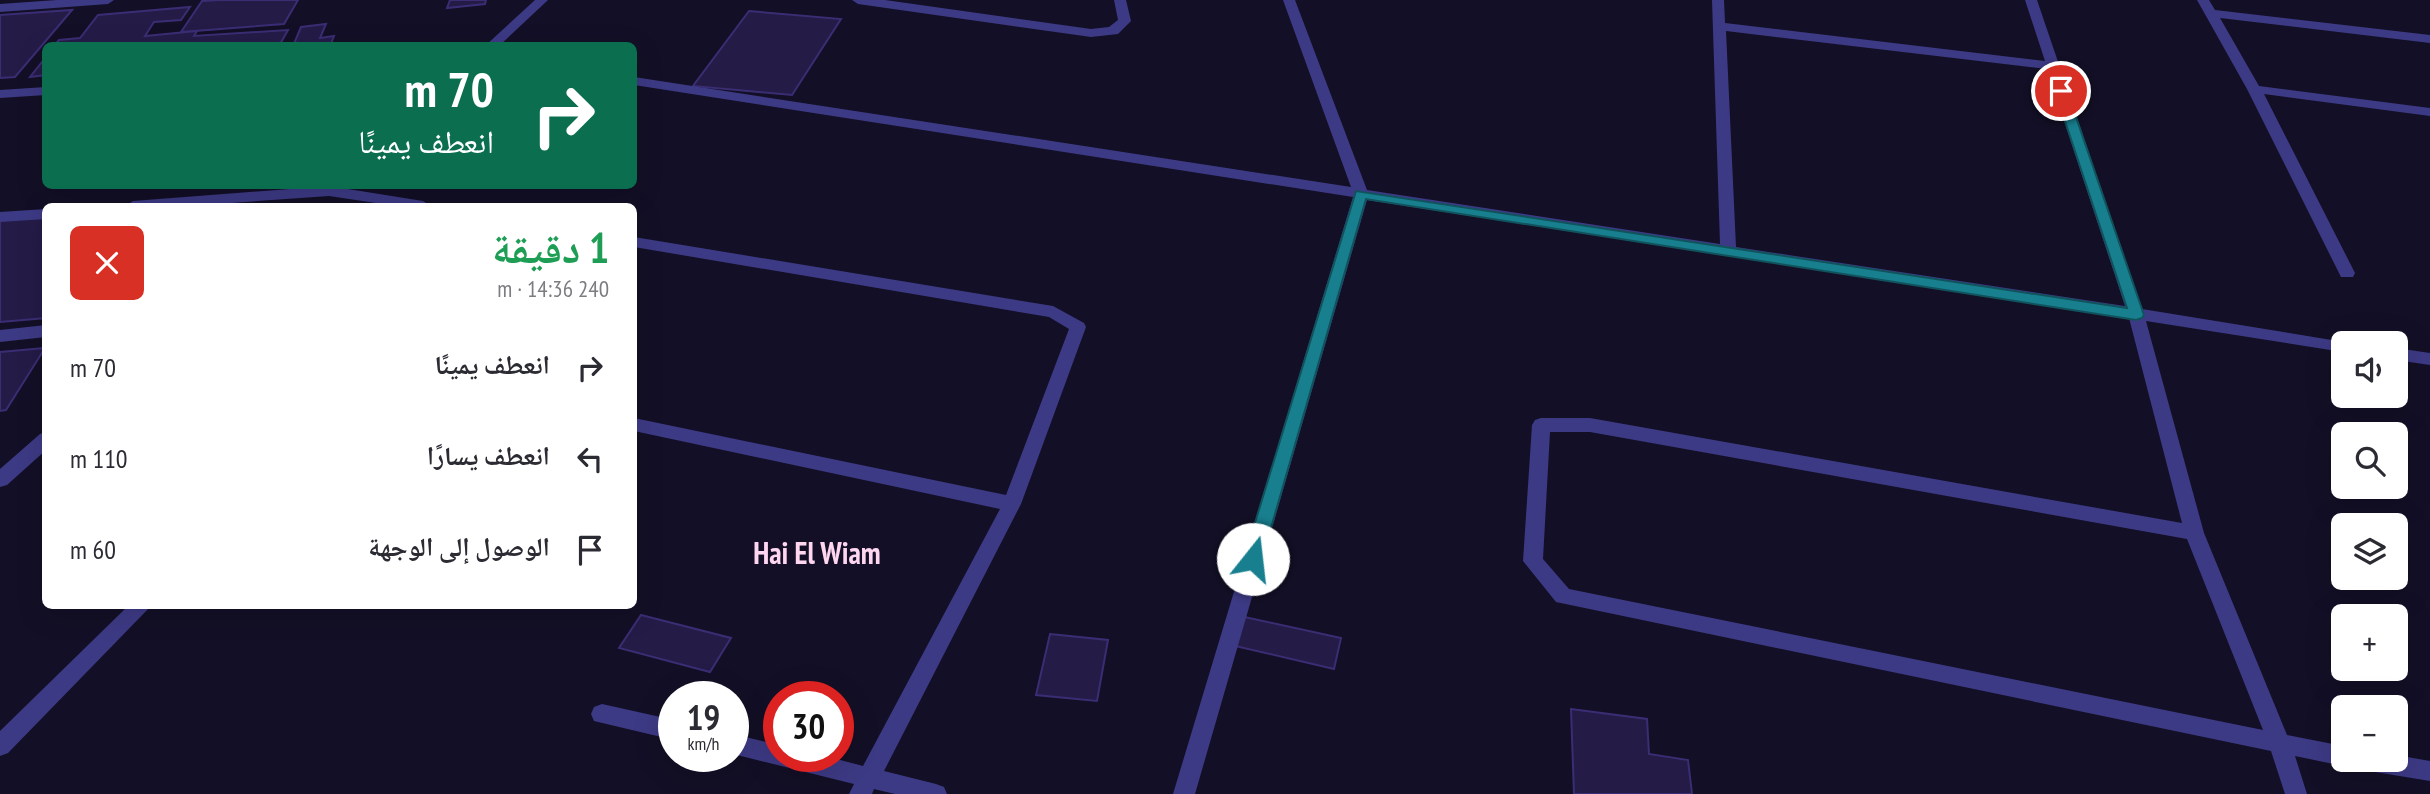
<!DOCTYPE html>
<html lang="ar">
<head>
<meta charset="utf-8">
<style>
  body { margin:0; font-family:"PT Sans Narrow","Noto Naskh Arabic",sans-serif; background:#f7f7f7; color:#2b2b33; direction:rtl; height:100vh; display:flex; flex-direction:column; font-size:26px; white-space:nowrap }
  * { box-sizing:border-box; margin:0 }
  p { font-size:23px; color:#7c7c81 }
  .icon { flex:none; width:38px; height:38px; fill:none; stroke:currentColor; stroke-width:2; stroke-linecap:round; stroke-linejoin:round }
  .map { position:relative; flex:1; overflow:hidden; direction:ltr }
  .drawer { position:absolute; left:42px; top:203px; width:595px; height:406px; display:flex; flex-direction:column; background:#fff; border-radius:10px; box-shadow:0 7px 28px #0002; direction:rtl }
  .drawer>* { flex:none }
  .top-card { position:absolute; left:42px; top:42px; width:595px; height:147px; border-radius:10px; box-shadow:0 7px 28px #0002; direction:rtl; background:#0b6e4f; color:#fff; overflow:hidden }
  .fabs { position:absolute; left:2331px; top:331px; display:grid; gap:14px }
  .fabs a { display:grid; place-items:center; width:77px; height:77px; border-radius:10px; background:#fff; box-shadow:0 7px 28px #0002; font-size:35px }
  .speed { position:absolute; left:658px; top:681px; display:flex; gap:14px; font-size:35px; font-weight:700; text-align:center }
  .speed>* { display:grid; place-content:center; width:91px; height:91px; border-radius:50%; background:#fff; box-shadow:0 7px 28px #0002; line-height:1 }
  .speed small { font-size:18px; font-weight:400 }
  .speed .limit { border:10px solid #d22; background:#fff; color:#111 }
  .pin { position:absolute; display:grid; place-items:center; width:60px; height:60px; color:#fff; margin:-30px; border:4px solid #fff; border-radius:50%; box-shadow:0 2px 7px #0007 }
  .me { position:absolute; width:77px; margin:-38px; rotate:16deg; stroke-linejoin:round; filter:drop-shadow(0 0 5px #0008) }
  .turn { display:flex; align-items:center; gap:24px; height:147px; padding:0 28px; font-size:32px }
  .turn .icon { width:91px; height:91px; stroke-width:2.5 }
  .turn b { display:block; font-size:49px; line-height:60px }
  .round { display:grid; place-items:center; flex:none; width:74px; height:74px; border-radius:10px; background:#f7f7f7 }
  .overview { display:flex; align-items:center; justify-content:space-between; height:119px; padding:0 28px }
  h1 { font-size:42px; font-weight:700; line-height:52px; color:#1e9e55 }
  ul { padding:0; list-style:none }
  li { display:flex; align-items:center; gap:21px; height:91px; padding:0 28px }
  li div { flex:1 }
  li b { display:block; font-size:26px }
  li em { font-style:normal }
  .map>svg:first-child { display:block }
</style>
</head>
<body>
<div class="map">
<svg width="2430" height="794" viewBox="0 0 2430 794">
  <rect width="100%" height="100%" fill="#130f26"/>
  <g fill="#241b47" stroke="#3b2d73" stroke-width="2">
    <polygon points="219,0 298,0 284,24 181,32 202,1"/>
    <polygon points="450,0 486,0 485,4 447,8"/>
    <polygon points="190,7 181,20 154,22 145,36 197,31 194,36 288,30 279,46 54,46 59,40 80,38 98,15"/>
    <polygon points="72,10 15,77 0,78 0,15"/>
    <polygon points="749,11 841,19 792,95 693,86"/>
    <polygon points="326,24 320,38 334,36 330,46 293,46 301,27"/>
    <polygon points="46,57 46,75 30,77"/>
    <polygon points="46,216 46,318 0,322 0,220"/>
    <polygon points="45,348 6,410 0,411 0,352"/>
    <polygon points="641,615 731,638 710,672 619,648"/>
    <polygon points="1240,616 1341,638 1334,669 1231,645"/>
    <polygon points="1050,634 1108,640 1097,701 1036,695"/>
    <polygon points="1571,709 1647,719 1649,754 1688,760 1692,794 1574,794"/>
  </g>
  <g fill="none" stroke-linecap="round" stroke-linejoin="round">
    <g fill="#3d3a85" fill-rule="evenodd">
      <polygon points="57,0 114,0 108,4 0,12 0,4"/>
      <polygon points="535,0 548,0 499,46 485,46"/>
      <polygon points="852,0 885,0 1091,29 1109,27 1118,20 1114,0 1126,0 1131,21 1118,34 1091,37 858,4"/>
      <path d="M1283,0H1295L1367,190L1720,244L1712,0H1724L1725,23L2045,61L2025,0H2037L2142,309L2350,343H2343V352L2146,321L2204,533L2287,735L2343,746V760H2396V755L2430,761V781L2363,770L2355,767L2352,760L2343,766L2295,756L2307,794H2285L2271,751L1556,602L1523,561L1532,425L1535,420L1541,418H1590L2182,523L2129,318L1367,200L1195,794H1173L1353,197L634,85V77L1351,187ZM1726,31L2047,69L2125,306L1736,247ZM1550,432H1590L2187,539L2263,730L1569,589L1543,559Z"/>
      <polygon points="2197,0 2209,0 2215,10 2430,35 2430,43 2220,18 2259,86 2430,108 2430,116 2264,94 2355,273 2353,277 2341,277 2247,89"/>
      <polygon points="46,87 46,95 0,98 0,90"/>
      <polygon points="329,186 423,201 431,206 396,206 329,196 189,206 125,206 133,201"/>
      <polygon points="46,209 46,219 0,222 0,212"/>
      <polygon points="634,237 1053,306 1084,323 1086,327 1021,504 884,771 936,784 944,787 947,794 895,794 874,789 872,794 849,794 854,784 733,754 733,734 779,745 779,756 825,756 863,766 1000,509 634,431 634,418 1006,495 1069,329 1049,317 634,247"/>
      <polygon points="46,325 46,337 0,342 0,330"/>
      <polygon points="2396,348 2430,353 2430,365 2396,360"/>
      <polygon points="46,432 46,450 7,485 0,487 0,469 40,434"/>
      <polygon points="128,606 151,606 8,753 0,756 0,731"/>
      <polygon points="602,704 674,720 674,740 594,721 591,714 594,707"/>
    </g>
  </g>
  <polygon fill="#187f8f" stroke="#10535d" stroke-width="2" points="2061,87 2067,91 2144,315 2142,318 2136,320 1366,199 1262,559 1259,564 1253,567 1247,564 1244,559 1356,191 2127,308 2055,91"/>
  <g text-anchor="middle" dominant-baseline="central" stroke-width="7" stroke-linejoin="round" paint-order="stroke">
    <g font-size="30" font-weight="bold" fill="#ffd6f0" stroke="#130f26">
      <text x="817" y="552">Hai El Wiam</text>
    </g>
  </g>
</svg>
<div class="fabs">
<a><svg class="icon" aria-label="sound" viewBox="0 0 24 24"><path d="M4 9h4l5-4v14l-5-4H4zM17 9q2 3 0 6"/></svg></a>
<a><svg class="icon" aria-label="search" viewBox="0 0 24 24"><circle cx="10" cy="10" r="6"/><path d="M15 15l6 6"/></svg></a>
<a><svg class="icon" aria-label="layers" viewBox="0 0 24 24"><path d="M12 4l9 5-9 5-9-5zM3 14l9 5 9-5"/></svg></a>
<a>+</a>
<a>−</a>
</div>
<div class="speed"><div>19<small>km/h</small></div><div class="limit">30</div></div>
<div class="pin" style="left:2061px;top:91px;background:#d93025"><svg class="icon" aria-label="arrive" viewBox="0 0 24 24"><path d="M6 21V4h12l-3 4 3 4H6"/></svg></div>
<svg class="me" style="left:1253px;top:559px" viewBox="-20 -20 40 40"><circle r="19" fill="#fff"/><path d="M0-13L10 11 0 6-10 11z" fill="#187f8f"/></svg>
<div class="top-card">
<div class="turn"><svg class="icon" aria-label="right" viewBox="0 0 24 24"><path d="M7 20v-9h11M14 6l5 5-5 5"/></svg><div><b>70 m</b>انعطف يمينًا</div></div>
</div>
<section class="drawer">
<div class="overview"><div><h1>1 دقيقة</h1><p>240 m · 14:36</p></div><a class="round" style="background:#d93025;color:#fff"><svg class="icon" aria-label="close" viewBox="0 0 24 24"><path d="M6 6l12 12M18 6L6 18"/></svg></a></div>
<ul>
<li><svg class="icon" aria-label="right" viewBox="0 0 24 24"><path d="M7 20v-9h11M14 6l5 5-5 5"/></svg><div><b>انعطف يمينًا</b></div><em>70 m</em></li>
<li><svg class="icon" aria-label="left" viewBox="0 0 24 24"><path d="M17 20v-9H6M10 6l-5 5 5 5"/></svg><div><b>انعطف يسارًا</b></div><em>110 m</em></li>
<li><svg class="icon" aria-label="arrive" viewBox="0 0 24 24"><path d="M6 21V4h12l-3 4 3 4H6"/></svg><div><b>الوصول إلى الوجهة</b></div><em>60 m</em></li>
</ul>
</section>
</div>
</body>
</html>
